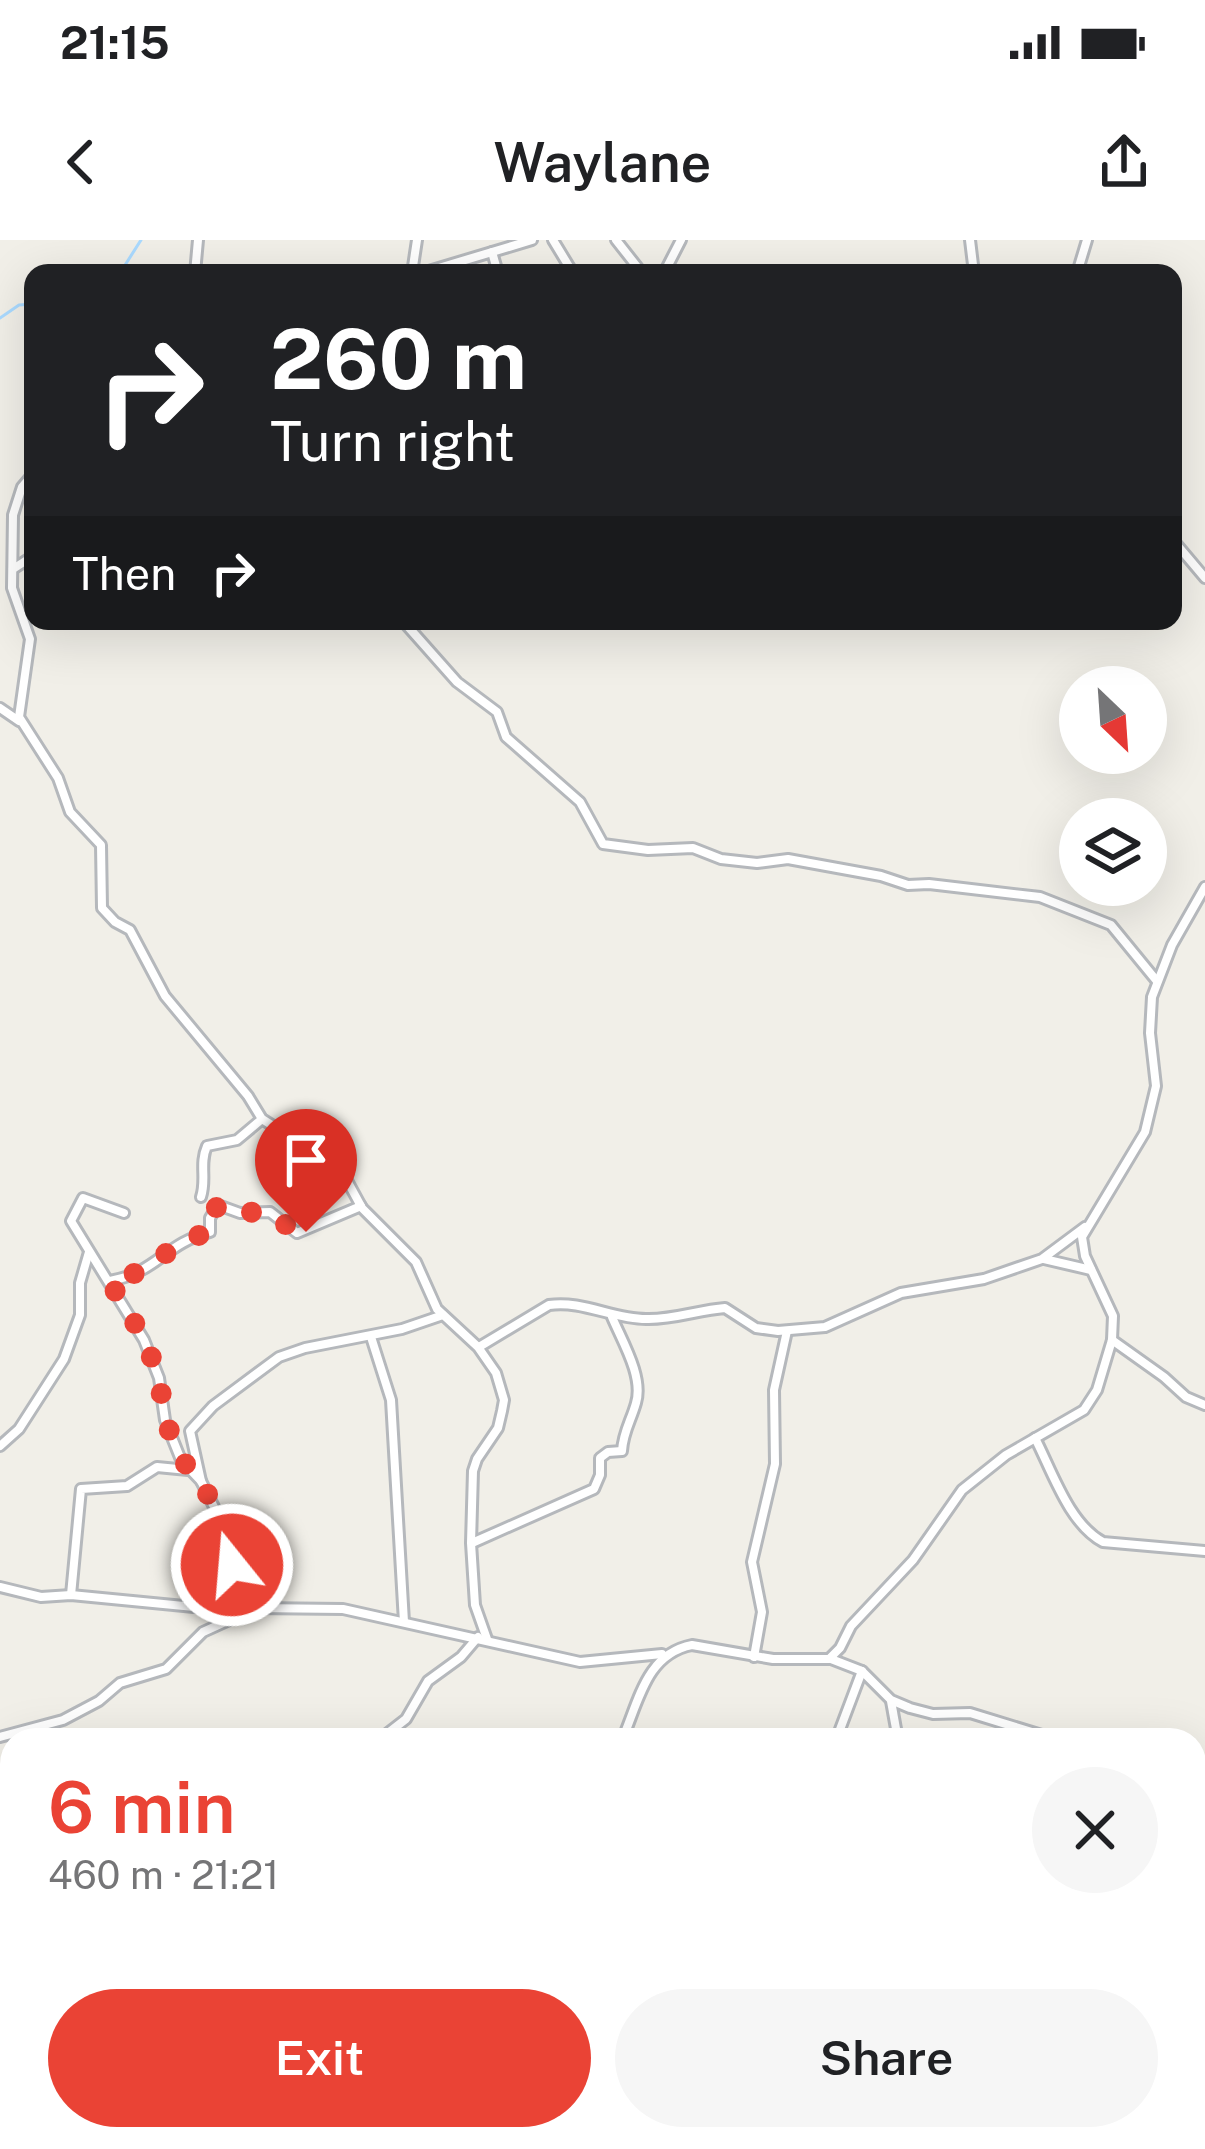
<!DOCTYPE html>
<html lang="en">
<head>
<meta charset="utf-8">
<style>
  body { margin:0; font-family:"Public Sans",sans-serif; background:#f6f6f6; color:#202124; height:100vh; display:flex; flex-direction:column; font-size:45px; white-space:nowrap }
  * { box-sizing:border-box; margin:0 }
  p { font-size:39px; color:#757577 }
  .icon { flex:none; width:66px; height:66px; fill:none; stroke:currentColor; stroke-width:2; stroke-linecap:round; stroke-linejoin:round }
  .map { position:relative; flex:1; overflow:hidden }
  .details { position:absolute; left:0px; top:1488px; width:1206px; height:423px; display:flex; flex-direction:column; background:#fff; border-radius:36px 36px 0 0; box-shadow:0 12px 48px #0002 }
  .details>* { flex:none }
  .top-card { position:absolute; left:24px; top:24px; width:1158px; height:366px; border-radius:24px; box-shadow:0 12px 48px #0002; background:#202124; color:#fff; overflow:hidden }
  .needle { width:78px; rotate:155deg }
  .controls { position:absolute; left:1059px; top:426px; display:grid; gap:24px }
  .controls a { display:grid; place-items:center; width:108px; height:108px; border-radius:50%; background:#fff; box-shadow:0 12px 48px #0002; font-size:60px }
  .pin { position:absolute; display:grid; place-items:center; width:102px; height:102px; color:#fff; margin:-123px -51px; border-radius:50% 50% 50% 0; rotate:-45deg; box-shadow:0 0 12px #0007 }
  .pin .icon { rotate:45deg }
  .me { position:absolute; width:132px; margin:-66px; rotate:343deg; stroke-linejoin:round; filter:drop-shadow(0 0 9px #0008) }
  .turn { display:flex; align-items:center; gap:42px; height:252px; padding:0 48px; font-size:54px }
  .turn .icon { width:156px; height:156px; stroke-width:2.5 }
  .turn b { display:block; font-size:84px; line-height:102px }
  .then { display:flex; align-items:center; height:114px; padding:0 48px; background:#0003; gap:24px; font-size:45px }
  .round { display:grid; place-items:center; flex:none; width:126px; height:126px; border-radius:63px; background:#f6f6f6 }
  .overview { display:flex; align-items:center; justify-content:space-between; height:204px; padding:0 48px }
  h1 { font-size:72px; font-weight:600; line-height:90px; color:#ea4335 }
  .cta { display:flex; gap:24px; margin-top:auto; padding:24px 48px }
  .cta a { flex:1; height:138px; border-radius:72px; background:#ea4335; color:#fff; font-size:48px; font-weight:600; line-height:138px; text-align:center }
  .cta a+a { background:#f6f6f6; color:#202124 }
  .status { display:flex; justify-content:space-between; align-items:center; height:84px; padding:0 60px; background:#fff; direction:ltr }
  .status svg { height:33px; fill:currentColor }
  header { display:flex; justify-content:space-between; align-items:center; height:156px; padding:0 48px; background:#fff; font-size:54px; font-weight:600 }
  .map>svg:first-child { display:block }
</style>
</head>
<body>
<div class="status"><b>21:15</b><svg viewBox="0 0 49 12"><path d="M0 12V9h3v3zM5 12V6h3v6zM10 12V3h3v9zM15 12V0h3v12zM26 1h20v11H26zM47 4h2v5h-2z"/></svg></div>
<header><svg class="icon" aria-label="back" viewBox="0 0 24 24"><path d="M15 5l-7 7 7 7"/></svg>Waylane<svg class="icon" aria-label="share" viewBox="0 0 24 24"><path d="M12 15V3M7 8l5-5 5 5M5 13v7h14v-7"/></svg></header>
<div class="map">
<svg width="1205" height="1909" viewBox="0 0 1205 1909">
  <rect width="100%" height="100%" fill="#f1efe8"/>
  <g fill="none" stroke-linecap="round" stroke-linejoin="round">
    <g stroke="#aadaff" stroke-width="3">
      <polyline points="120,33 141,0"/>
      <polyline points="0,78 19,65 33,64"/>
    </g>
    <defs>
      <g id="street">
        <polyline points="553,0 573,33"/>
        <polyline points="616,0 642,33"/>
        <polyline points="970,0 974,33"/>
        <polyline points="492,12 498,33"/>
        <polyline points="195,33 198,0"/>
        <polyline points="412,33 417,0"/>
        <polyline points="422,33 532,0"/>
        <polyline points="664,33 681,0"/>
        <polyline points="1077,33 1087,0"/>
        <polyline points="33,234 22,247 13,275 12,348 30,399 19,477 58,538 70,572 101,605 102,668 115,682 130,690 165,756 248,856 262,879 326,919 344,935 362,968 416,1022 437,1069 478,1107 496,1133 504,1160 502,1171 498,1188 477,1219 473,1231 471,1303 475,1365 487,1399"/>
        <polyline points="1173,300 1205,338"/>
        <polyline points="13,329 33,316"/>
        <polyline points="403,381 457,442 497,472 506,497 580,562 603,604 648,610 693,608 721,619 757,623 788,619 881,636 908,645 929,644 1040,657 1111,685 1156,740"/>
        <polyline points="0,468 19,481"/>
        <path d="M201,957C207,939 199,924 207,906L237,900L262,879"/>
        <polyline points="124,973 83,958 71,981 144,1100 159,1138 165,1180 181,1220 201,1241 225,1289 235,1347 245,1368 343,1369 580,1422 662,1414"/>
        <polyline points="1044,1019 1091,1030"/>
        <path d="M110,1041C158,1032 164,1004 210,992V978L218,965L240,973L270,972L297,993L361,966"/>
        <polyline points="371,1097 391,1160 404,1382"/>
        <polyline points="1112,1100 1164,1137 1186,1157 1205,1165"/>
        <path d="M479,1107L549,1065C582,1060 613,1079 646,1079C673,1080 698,1070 725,1068L756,1088L778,1091L825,1087L901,1053L984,1039L1042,1019L1085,987"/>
        <path d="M1035,1198C1052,1231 1069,1284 1103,1302L1205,1311"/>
        <polyline points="0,1206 19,1189 64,1119 80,1075 80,1043 89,1012"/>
        <polyline points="201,1241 190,1191 213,1166 279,1117 305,1108 402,1089 443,1075"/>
        <path d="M472,1303L594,1249L600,1235V1218L608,1212L622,1211C623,1192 631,1181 636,1163C644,1137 622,1101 612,1077"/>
        <polyline points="0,1347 41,1357 71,1355 194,1367 244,1367"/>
        <polyline points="71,1355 81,1249 127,1246 157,1227 188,1230"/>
        <polyline points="754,1417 762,1372 752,1322 775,1224 774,1150 787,1091"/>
        <polyline points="831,1419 862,1431 891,1460 910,1468 933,1474 970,1473 1058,1500"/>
        <polyline points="891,1461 898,1500"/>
        <polyline points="0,1497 63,1480 99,1461 120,1443 166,1429 203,1392 249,1371"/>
        <polyline points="379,1500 406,1479 428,1441 461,1417 478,1397"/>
        <path d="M622,1500C639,1461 646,1414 692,1405L773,1419H829L840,1408L851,1386L913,1320L962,1250L1006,1215L1084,1170L1097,1150L1112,1100L1113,1076L1085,1016L1082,997L1145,892L1156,846L1150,793L1152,757L1172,705L1205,647"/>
        <polyline points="836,1500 862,1431"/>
        <polyline points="1194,1594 1205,1600"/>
        <polyline points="0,1625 12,1633"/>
        <polyline points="0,1697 12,1697"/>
        <polyline points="1194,1737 1205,1726"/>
        <polyline points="159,1899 165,1909"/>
        <polyline points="275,1899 280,1909"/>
        <polyline points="468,1899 481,1909"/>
        <polyline points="678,1899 687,1909"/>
        <polyline points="756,1899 819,1909"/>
        <polyline points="1114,1899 1116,1909"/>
        <polyline points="91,1909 101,1899"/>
        <polyline points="190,1909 208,1899"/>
        <polyline points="411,1909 435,1899"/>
        <polyline points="517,1909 530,1899"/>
        <polyline points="710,1909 725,1899"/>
      </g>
    </defs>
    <use href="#street" stroke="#b5b8bc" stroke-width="14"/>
    <use href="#street" stroke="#fff" stroke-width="8"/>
  </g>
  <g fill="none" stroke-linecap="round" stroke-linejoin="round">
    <path stroke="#ea4335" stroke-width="21" stroke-dasharray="0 37.8" d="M232,1325L225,1289L201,1241L182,1220L165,1180L159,1138L145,1100L109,1041C158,1032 163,1004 210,992V978L218,965C249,983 265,957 292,992H306"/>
  </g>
</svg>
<div class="controls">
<a><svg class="needle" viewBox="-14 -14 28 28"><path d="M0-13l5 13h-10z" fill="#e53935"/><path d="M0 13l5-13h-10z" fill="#757577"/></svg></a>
<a><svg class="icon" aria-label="layers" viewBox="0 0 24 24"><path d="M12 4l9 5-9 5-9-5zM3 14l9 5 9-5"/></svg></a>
</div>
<div class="pin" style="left:306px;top:992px;background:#d93025"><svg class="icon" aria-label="arrive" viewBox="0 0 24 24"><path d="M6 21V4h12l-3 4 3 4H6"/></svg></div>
<svg class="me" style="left:232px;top:1325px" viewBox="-20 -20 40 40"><circle r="17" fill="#ea4335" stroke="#fff" stroke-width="3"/><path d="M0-11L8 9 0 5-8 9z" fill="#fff"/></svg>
<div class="top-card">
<div class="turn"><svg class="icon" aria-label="right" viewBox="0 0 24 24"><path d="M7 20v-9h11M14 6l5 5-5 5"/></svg><div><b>260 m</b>Turn right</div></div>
<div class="then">Then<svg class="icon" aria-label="right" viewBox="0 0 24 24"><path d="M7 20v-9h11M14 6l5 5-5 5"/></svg></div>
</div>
<section class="details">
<div class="overview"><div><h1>6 min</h1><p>460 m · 21:21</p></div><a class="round"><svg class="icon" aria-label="close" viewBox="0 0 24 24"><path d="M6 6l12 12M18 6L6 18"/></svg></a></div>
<div class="cta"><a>Exit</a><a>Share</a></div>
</section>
</div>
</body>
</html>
